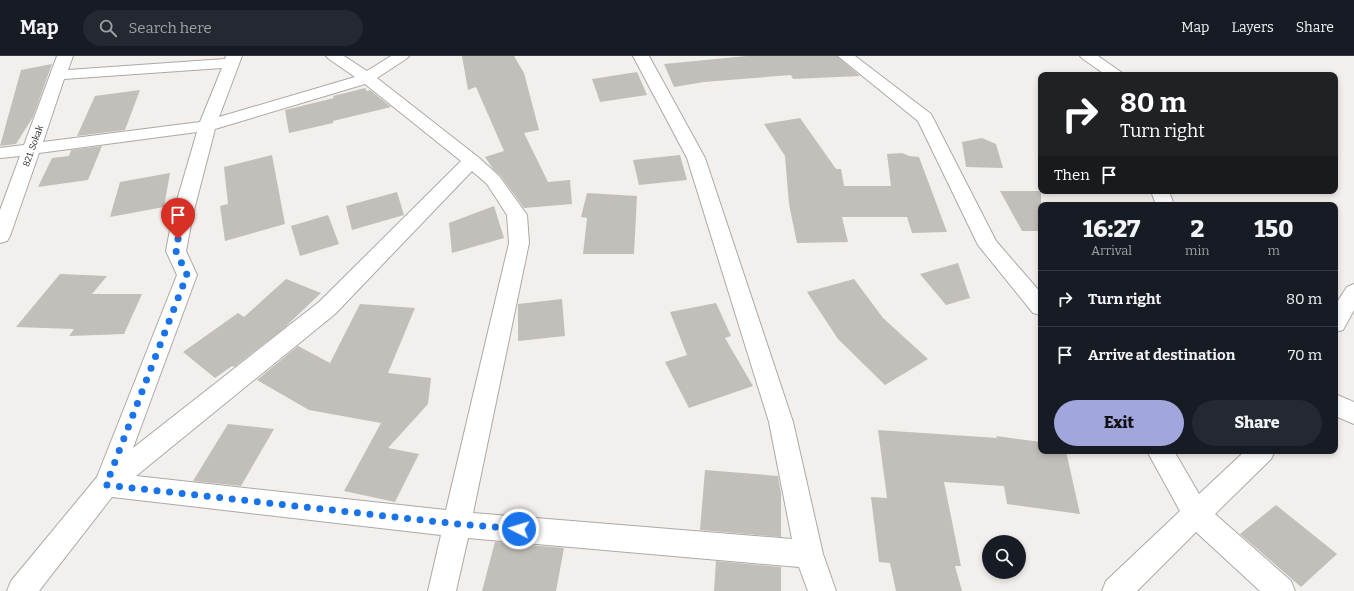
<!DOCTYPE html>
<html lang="en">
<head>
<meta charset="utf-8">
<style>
  body { margin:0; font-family:Bitter,serif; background:#242831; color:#f1f3f6; height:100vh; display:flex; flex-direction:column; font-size:15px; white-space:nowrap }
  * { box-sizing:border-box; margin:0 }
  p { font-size:13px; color:#9ea1a6 }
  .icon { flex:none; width:22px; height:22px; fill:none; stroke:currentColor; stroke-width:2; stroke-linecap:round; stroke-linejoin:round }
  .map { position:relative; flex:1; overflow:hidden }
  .side { position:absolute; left:1038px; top:146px; width:300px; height:252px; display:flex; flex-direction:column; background:#171b24; border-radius:8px; box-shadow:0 2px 6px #0003 }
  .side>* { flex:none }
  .banner { position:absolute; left:1038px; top:16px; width:300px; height:122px; border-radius:8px; box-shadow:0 2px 6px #0003; background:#202124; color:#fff; overflow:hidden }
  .buttons { position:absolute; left:982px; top:479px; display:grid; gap:8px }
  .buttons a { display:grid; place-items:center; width:44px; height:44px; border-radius:50%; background:#171b24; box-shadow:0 2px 6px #0003; font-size:20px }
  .pin { position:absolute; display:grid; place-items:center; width:34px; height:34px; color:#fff; margin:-41px -17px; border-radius:50% 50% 50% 0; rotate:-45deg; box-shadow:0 0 4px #0007 }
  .pin .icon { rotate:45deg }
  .me { position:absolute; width:44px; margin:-22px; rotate:275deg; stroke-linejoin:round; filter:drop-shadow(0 0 3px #0008) }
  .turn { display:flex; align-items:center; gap:14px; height:84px; padding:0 16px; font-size:18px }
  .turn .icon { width:52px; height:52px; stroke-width:2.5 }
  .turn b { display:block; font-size:28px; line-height:34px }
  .then { display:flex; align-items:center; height:38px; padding:0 16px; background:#0003; gap:8px; font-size:15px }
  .eta { display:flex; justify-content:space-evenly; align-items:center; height:68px; text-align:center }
  .eta b { font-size:24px; font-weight:800; line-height:28px }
  .primary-button { display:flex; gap:8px; margin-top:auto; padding:8px 16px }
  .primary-button a { flex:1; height:46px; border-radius:24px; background:#a1a6dc; color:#111; font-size:16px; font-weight:800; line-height:46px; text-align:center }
  .primary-button a+a { background:#242831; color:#f1f3f6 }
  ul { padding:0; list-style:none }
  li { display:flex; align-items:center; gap:12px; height:56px; padding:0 16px; border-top:1px solid #363941 }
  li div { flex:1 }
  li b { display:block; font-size:15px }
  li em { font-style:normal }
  header { display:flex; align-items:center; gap:24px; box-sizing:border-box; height:56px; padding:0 20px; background:#171b24; border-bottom:1px solid #363941 }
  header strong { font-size:19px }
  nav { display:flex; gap:22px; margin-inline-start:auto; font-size:14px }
  .search { width:280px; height:36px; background:#242831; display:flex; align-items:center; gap:10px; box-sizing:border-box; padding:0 14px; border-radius:22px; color:#9ea1a6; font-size:15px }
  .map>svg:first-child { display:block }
</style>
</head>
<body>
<header>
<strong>Map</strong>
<div class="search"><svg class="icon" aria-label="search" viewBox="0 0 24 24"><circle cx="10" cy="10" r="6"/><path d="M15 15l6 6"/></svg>Search here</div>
<nav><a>Map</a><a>Layers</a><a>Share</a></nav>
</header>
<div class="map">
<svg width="1354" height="535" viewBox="0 0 1354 535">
  <rect width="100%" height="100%" fill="#f3efec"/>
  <g fill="#c2beba">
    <polygon points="462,0 514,0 524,17 539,74 524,77 548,126 570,124 572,148 524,152 500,119 493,113 485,101 504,95 476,31 468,34"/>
    <polygon points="747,0 837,0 860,20 793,23 791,19 704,26 674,31 664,8"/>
    <polygon points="52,8 33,61 16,88 0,90 21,14"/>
    <polygon points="637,16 647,39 600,46 592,23"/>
    <polygon points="365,32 367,35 370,34 391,51 333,65 333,67 289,77 285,54 334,42 333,40"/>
    <polygon points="140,34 125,74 77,80 95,40"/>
    <polygon points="800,62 836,113 841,113 844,130 891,130 887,98 902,97 909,100 919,101 947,176 912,177 907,161 842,161 848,186 797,187 789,148 785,100 764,68"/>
    <polygon points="982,82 996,88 1003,112 966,111 962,86"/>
    <polygon points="102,90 88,124 38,131 52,102 69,100 71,94"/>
    <polygon points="272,99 285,168 225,185 220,150 228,148 224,111"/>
    <polygon points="680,99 687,124 639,129 633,104"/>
    <polygon points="170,117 164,151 110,161 120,126"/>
    <polygon points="1000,135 1041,135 1041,175 1022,175"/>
    <polygon points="397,136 404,159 352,174 346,150"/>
    <polygon points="587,137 637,140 634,198 583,198 587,162 581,161"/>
    <polygon points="494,150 504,182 452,197 449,167"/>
    <polygon points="328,159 339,188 300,200 291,170"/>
    <polygon points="958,207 970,242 946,249 920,218"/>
    <polygon points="60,218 107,220 92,238 142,238 124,278 69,280 74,273 16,271"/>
    <polygon points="286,223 321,237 283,273 234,311 232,310 215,322 183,296 238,257 244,261"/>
    <polygon points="854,223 883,262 928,303 885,329 838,283 807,236"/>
    <polygon points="562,243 565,280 518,285 518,248"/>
    <polygon points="716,247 731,280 725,282 753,330 689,352 665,306 687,299 670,256"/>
    <polygon points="360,248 415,252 388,317 431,322 428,348 388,392 419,398 395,446 344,435 381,367 309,354 257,324 298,290 330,307"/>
    <polygon points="228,368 274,373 241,430 193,425"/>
    <polygon points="878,374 997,382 996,380 1041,386 1041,395 1066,395 1080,458 1007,448 1004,430 944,426 961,510 955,510 962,535 896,535 890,507 879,506 871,441 887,442"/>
    <polygon points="705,414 778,420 781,437 781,481 700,474"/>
    <polygon points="1276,449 1337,498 1301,531 1240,478"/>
    <polygon points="495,486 564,492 556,535 482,535"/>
    <polygon points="716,505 781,511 781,535 714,535"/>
  </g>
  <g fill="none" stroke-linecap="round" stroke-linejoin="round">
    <defs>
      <g id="minor">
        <path d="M57,0H73L68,14L225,3L226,0H242L219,61L355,21L329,3L326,0H344L367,15L391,0H409L406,3L377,22L478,101L499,120L527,159L529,187L473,457L792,483L769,366L687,102L633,0H649L705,102L793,366L823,498L836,535H808L799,511L468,482L456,535H428L441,479L112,441L39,535H7L11,525L97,421L177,219L166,195L173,158L197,76L39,97L10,180L7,185L0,187V154L20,100L0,102V92L24,89ZM222,12L200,66L43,86L64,23ZM365,28L461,105L319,246L133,392L197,219L186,195L193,158L215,73ZM472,115L487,128L507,159L509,187L446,454L136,420L335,258Z"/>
        <polygon points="838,0 855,0 931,58 996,185 1041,237 1041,259 1033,257 978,189 918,65"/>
        <polygon points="1080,0 1098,0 1121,16 1124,19 1106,19 1083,3"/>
        <polygon points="1151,135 1169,135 1174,149 1156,149"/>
        <polygon points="1354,228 1354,254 1343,274 1335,276 1335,249 1347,231"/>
        <polygon points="1335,338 1354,346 1354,368 1335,360"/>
        <polygon points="1147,395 1174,395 1199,438 1245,395 1275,395 1271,403 1215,458 1291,525 1295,535 1260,535 1196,476 1137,535 1102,535 1106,525 1180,455"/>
      </g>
    </defs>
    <use href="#minor" stroke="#aca9a5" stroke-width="2"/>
    <use href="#minor" fill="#fff" fill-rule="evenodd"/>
  </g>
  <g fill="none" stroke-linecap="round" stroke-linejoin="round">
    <polyline stroke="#1a73e8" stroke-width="7" stroke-dasharray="0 12.6" points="178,183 176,195 187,219 106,429 458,468 519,473"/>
  </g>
  <g text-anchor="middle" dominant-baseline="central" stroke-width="4" stroke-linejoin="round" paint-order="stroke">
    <g font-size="9" fill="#262423" stroke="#fff">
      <text transform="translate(33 90) rotate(-70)">821. Sokak</text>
    </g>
  </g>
</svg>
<div class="buttons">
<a><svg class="icon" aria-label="search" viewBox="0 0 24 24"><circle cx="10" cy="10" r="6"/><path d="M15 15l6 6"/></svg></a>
</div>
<div class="pin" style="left:178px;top:183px;background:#d93025"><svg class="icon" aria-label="arrive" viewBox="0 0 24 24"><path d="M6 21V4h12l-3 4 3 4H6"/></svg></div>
<svg class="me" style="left:519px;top:473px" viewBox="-20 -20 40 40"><circle r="17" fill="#1a73e8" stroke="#fff" stroke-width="3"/><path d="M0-11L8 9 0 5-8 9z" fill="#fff"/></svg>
<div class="banner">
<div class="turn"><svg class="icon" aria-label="right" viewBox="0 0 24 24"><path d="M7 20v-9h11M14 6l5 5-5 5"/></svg><div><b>80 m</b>Turn right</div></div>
<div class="then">Then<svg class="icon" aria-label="arrive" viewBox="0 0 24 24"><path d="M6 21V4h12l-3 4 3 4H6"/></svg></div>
</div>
<section class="side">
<div class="eta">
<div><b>16:27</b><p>Arrival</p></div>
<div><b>2</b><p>min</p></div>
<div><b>150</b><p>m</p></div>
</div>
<ul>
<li><svg class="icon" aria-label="right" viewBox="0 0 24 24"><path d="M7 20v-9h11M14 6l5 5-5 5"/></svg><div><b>Turn right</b></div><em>80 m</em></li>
<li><svg class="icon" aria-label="arrive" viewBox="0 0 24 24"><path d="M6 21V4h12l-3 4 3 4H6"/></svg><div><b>Arrive at destination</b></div><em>70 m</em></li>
</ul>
<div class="primary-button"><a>Exit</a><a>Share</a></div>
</section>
</div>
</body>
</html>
